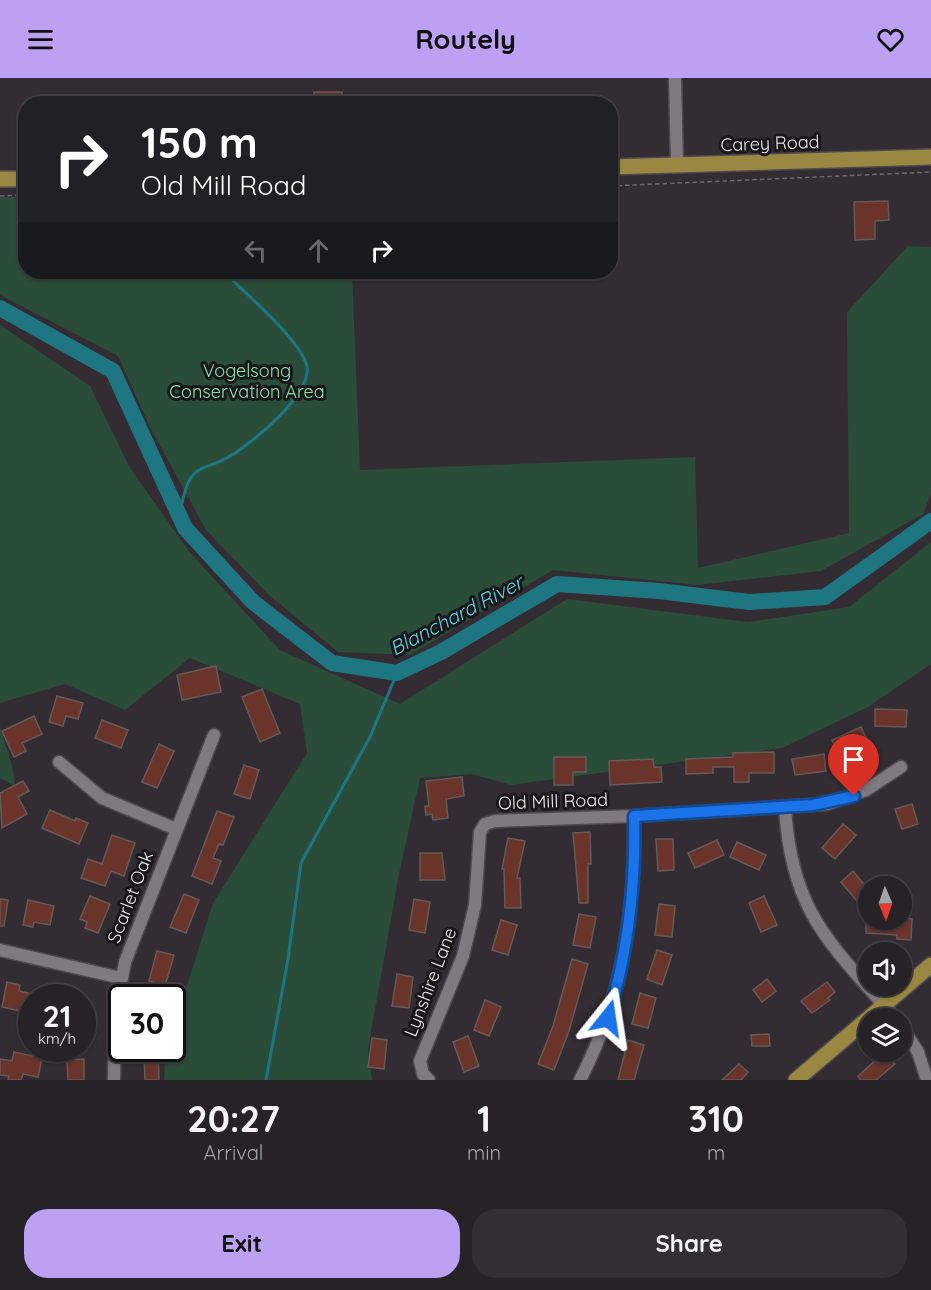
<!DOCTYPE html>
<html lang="en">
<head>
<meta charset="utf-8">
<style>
  body { margin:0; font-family:Quicksand,sans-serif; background:#322f32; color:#f1f3f6; height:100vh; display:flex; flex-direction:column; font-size:22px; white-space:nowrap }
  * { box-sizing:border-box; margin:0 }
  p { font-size:20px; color:#a4a4a7 }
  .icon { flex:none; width:33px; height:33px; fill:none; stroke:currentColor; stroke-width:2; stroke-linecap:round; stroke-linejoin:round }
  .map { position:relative; height:1002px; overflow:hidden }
  .drawer { display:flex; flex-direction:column; background:#262226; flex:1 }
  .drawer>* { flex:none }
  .hud { position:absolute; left:18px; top:18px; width:600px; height:183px; border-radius:24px; box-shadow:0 2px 4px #0004,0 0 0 2px #423f43; background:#202124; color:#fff; overflow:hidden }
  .needle { width:39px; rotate:178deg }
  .fabs { position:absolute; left:858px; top:798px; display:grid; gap:12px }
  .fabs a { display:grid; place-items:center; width:54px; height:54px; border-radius:50%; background:#262226; box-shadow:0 2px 4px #0004,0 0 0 2px #423f43; font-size:30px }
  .speed { position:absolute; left:18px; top:906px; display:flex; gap:12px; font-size:30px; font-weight:700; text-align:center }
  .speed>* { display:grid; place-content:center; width:78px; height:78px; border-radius:50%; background:#262226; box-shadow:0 2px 4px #0004,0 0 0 2px #423f43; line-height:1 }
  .speed small { font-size:15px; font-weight:400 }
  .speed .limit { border:3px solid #111; border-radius:9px; background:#fff; color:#111 }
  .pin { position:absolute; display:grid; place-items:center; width:51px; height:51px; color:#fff; margin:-62px -26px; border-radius:50% 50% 50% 0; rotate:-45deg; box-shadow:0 0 6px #0007 }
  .pin .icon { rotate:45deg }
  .me { position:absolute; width:66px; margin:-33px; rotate:15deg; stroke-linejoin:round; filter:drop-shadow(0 0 4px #0008) }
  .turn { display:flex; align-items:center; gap:21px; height:126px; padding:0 24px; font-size:27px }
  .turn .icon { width:78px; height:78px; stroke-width:2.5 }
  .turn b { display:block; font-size:42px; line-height:51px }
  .lanes { display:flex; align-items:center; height:57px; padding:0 24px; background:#0003; justify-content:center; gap:30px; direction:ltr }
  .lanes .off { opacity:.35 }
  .eta { display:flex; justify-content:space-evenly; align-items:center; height:102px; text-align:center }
  .eta b { font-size:36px; font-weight:800; line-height:42px }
  .action { display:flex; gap:12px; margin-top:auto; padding:12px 24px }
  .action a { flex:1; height:69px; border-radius:24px; background:#bca0f2; color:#111; font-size:24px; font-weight:800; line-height:69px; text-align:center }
  .action a+a { background:#322f32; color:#f1f3f6 }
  header { display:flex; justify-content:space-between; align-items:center; height:78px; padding:0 24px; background:#bca0f2; color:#111; font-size:27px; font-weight:800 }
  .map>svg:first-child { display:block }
</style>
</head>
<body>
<header><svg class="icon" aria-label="menu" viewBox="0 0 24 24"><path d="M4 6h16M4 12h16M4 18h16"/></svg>Routely<svg class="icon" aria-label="heart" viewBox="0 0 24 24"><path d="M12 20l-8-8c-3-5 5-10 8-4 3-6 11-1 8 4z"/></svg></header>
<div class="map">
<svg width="931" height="1002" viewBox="0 0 931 1002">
  <rect width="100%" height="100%" fill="#332d33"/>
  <g fill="#294d38">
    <polygon points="0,119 25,119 26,194 352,194 360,392 695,379 698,490 849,455 847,234 908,168 931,169 931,416 923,436 821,493 698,507 553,492 410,577 338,574 269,517 206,452 150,349 118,278 0,217"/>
    <polygon points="0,247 90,308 130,390 191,476 280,572 400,626 567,521 748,544 849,529 931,464 931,586 868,629 782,670 511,707 472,696 420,700 399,796 368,971 372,1002 164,1002 166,971 172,970 173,952 213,825 307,675 300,626 190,580 125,632 65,606 0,625"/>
    <polygon points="0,649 13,691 15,708 0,700"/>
  </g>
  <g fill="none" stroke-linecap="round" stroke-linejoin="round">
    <g stroke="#1e7683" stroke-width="3">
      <path d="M179,436C183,424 185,403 196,394C204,388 216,386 225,381C248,369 317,314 306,285C296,258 246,216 224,194"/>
      <polyline points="266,1002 288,881 301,785 370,659 397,595"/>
    </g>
    <polyline stroke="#1e7683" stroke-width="16" points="0,230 113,293 185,450 253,524 332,585 397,595 441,574 557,506 659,513 749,524 825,519 931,443"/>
  </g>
  <g fill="#6b342b" stroke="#645a58" stroke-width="1.5">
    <rect x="314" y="14" width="28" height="12"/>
    <polygon points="888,123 889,142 875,143 875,161 855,162 854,124"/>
    <polygon points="216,588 221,614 182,622 177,597"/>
    <polygon points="262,611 280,655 260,664 242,619"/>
    <polygon points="57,618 83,625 78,641 66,638 63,648 49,644"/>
    <polygon points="875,631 907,632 906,649 875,648"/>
    <polygon points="34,638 42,656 22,665 26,673 14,679 2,653"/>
    <polygon points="102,642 128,652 121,670 95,660"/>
    <polygon points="861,649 868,664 839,677 832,662"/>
    <polygon points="159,666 174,673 157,710 142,704"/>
    <polygon points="774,674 774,695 749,695 749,704 734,704 734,689 713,689 713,695 686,696 686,681 733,679 733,675"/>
    <polygon points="824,676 826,693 795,697 792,681"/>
    <polygon points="554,679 586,679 586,694 573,694 573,707 554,707"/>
    <polygon points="653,681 654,689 661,689 662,704 610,707 609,683"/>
    <polygon points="244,687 259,692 250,721 234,716"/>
    <polygon points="462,699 464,718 446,721 448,740 433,742 432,736 426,737 425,728 429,728 426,703"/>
    <polygon points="23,703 29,713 18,719 27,736 2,750 0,715"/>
    <polygon points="912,726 918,746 902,751 895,731"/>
    <polygon points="50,732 75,743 76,740 88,745 79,766 42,750"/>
    <polygon points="217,733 234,739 223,767 219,766 213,780 221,783 212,806 192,798"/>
    <polygon points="843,746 856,757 835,781 822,770"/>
    <polygon points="590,754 591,786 588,786 588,825 579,825 573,755"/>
    <polygon points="112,757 135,765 124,798 111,793 105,808 81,800 88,781 102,786"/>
    <polygon points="508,760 525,763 517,800 520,800 521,830 505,830 504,791 502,791"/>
    <polygon points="656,761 673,761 674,792 658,793"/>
    <polygon points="717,762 724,777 695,790 688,775"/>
    <polygon points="737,764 766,777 759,792 730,779"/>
    <polygon points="420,775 442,775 445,802 420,802"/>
    <polygon points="853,793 868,811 868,822 861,828 841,804"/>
    <polygon points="184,816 199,822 186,855 170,849"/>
    <polygon points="90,818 110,826 98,855 85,850 87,844 80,841"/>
    <polygon points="764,818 777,847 761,854 749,825"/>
    <polygon points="0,821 8,822 4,848 0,848"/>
    <polygon points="414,821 430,824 425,855 409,852"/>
    <polygon points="28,822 54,828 50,847 34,844 33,849 23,847"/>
    <polygon points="659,826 675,828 672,859 655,857"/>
    <polygon points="579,836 596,839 590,870 573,867"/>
    <polygon points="902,840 912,841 911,862 897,861 897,857 866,855 866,844 882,845 882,842"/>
    <polygon points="501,842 517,847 508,877 492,872"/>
    <polygon points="657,872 672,877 662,907 647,901"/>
    <polygon points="157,873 174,877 165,908 149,903"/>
    <polygon points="572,881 588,886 569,953 554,992 538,986 553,948"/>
    <polygon points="397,896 413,899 409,930 392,928"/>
    <polygon points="767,901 776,913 762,924 753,912"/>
    <polygon points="7,904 20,907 19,913 32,916 29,935 2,929"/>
    <polygon points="827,904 835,914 828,920 830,922 812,935 801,923"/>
    <polygon points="640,915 656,920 648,950 632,946"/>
    <polygon points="485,922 501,929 489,958 474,952"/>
    <polygon points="769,956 770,968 752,968 751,957"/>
    <polygon points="468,958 479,988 464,994 453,964"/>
    <polygon points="372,960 387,962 384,991 368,989"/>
    <polygon points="628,962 644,967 634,1002 618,1002"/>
    <polygon points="14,974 42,980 38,999 23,996 21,1002 8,1002 9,998 0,997 0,981 12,983"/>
    <polygon points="887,977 895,986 876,1002 861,1002 858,998 878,980 881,983"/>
    <polygon points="158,978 159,1002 145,1002 144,979"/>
    <polygon points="84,981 84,1002 68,1002 67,982"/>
    <polygon points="739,986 748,994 741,1002 722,1002"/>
  </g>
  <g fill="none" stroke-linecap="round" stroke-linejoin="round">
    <defs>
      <g id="minor">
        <polyline points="675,0 677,87"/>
        <polyline points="59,684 102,720 176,751"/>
        <path d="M785,729C791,835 831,866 895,940"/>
        <polyline points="0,872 121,900"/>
        <polyline points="902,949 918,974 927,1002"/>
        <polyline points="114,1002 115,939 125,884 214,657"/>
        <polyline points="429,1002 423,996 420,983 463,878 475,827 480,754 485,746 495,743 634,738 827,726 866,712 901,689"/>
        <path d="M580,1002C623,919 636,830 634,738"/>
      </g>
      <g id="major">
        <polyline points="610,89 931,79"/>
        <polyline points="0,101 26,101"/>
        <polyline points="796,1002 931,887"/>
      </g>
    </defs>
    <use href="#minor" stroke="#4e494e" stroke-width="15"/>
    <use href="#major" stroke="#4e494e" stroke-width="18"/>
    <g stroke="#6d686d" stroke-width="1.5" stroke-dasharray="4.5 3" stroke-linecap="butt">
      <polyline points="610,108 931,94"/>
      <polyline points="0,118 26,117"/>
    </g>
    <use href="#minor" stroke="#807a80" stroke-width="12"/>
    <use href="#major" stroke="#9a8742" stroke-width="15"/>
  </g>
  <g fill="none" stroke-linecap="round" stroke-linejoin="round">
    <defs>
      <path id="route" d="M608,940C628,874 636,807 634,738L813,727L854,718"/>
    </defs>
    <use href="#route" stroke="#114b97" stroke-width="15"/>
    <use href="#route" stroke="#1a73e8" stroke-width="10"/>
  </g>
  <g text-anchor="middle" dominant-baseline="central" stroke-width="6" stroke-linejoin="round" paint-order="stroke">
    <g font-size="18" fill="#eeebee" stroke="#191719">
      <text transform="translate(770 65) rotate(-2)">Carey Road</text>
      <text transform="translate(553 723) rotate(-2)">Old Mill Road</text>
      <text transform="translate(130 819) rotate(-69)">Scarlet Oak</text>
      <text transform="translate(430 904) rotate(-69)">Lynshire Lane</text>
    </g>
    <g font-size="18" fill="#8ce2af" stroke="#191719">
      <text x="247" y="292">Vogelsong<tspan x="247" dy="21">Conservation Area</tspan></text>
    </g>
    <g font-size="20" font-style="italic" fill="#59d4e6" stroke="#191719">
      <text transform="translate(456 537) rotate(-28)">Blanchard River</text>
    </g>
  </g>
</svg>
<div class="fabs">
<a><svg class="needle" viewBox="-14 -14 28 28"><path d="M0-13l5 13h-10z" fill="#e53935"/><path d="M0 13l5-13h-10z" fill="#a4a4a7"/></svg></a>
<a><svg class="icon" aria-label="sound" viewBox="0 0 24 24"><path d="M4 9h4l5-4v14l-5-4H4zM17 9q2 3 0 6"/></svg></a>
<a><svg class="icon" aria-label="layers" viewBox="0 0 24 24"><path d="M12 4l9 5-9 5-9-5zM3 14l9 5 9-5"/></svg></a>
</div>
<div class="speed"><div>21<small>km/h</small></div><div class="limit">30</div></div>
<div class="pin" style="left:854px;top:718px;background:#d93025"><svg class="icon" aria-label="arrive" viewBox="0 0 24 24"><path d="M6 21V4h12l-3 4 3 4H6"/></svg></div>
<svg class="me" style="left:608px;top:940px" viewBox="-20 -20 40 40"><path d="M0-17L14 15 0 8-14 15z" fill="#1a73e8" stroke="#fff" stroke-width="4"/></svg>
<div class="hud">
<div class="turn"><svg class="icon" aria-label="right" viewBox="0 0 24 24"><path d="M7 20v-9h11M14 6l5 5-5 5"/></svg><div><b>150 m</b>Old Mill Road</div></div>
<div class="lanes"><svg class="icon off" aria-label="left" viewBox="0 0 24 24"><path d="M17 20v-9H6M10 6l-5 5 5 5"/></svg><svg class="icon off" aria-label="ahead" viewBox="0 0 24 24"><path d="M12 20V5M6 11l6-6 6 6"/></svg><svg class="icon" aria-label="right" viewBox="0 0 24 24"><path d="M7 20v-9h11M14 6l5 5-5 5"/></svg></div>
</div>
</div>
<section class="drawer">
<div class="eta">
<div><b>20:27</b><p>Arrival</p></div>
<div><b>1</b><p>min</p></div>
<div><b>310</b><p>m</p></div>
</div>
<div class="action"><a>Exit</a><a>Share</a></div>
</section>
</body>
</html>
